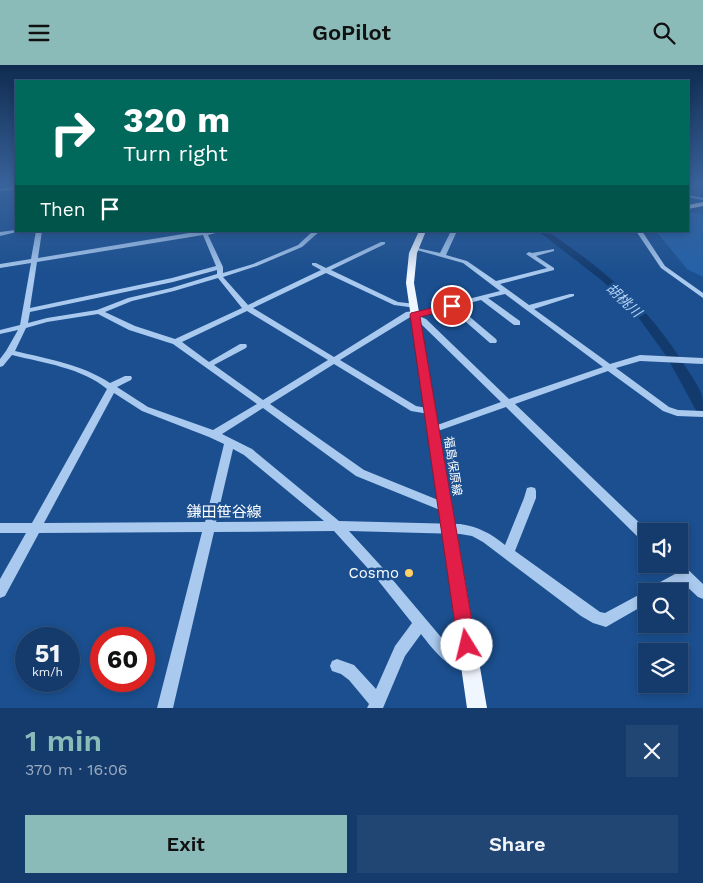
<!DOCTYPE html>
<html lang="en">
<head>
<meta charset="utf-8">
<style>
  body { margin:0; font-family:"Work Sans","Noto Sans JP",sans-serif; background:#214673; color:#f1f3f6; height:100vh; display:flex; flex-direction:column; font-size:19px; white-space:nowrap }
  * { box-sizing:border-box; margin:0 }
  p { font-size:16px; color:#9dadc1 }
  .icon { flex:none; width:28px; height:28px; fill:none; stroke:currentColor; stroke-width:2; stroke-linecap:round; stroke-linejoin:round }
  .map { position:relative; height:643px; overflow:hidden }
  .drawer { display:flex; flex-direction:column; background:#143b6b; flex:1 }
  .drawer>* { flex:none }
  .hud { position:absolute; left:15px; top:15px; width:674px; height:152px; border-radius:0px; box-shadow:0 2px 8px #0003,0 0 0 1px #33557e; background:#00695c; color:#fff; overflow:hidden }
  .tools { position:absolute; left:638px; top:458px; display:grid; gap:10px }
  .tools a { display:grid; place-items:center; width:50px; height:50px; border-radius:0px; background:#143b6b; box-shadow:0 2px 8px #0003,0 0 0 1px #33557e; font-size:25px }
  .speed { position:absolute; left:15px; top:562px; display:flex; gap:10px; font-size:25px; font-weight:700; text-align:center }
  .speed>* { display:grid; place-content:center; width:65px; height:65px; border-radius:50%; background:#143b6b; box-shadow:0 2px 8px #0003,0 0 0 1px #33557e; line-height:1 }
  .speed small { font-size:12px; font-weight:400 }
  .speed .limit { border:8px solid #d22; background:#fff; color:#111 }
  .pin { position:absolute; display:grid; place-items:center; width:42px; height:42px; color:#fff; margin:-21px; border:2px solid #fff; border-radius:50%; box-shadow:0 1px 5px #0007 }
  .me { position:absolute; width:55px; margin:-28px; rotate:351deg; stroke-linejoin:round; filter:drop-shadow(0 0 4px #0008) }
  .turn { display:flex; align-items:center; gap:18px; height:105px; padding:0 25px; font-size:22px }
  .turn .icon { width:65px; height:65px; stroke-width:2.5 }
  .turn b { display:block; font-size:35px; line-height:42px }
  .then { display:flex; align-items:center; height:48px; padding:0 25px; background:#0003; gap:10px; font-size:19px }
  .round { display:grid; place-items:center; flex:none; width:52px; height:52px; border-radius:0px; background:#214673 }
  .overview { display:flex; align-items:center; justify-content:space-between; height:85px; padding:0 25px }
  h1 { font-size:30px; font-weight:600; line-height:38px; color:#8bbbb9 }
  .cta { display:flex; gap:10px; margin-top:auto; padding:10px 25px }
  .cta a { flex:1; height:58px; border-radius:0px; background:#8bbbb9; color:#111; font-size:20px; font-weight:600; line-height:58px; text-align:center }
  .cta a+a { background:#214673; color:#f1f3f6 }
  header { display:flex; justify-content:space-between; align-items:center; height:65px; padding:0 25px; background:#8bbbb9; color:#111; font-size:22px; font-weight:600 }
  .map>svg:first-child { display:block }
</style>
</head>
<body>
<header><svg class="icon" aria-label="menu" viewBox="0 0 24 24"><path d="M4 6h16M4 12h16M4 18h16"/></svg>GoPilot<svg class="icon" aria-label="search" viewBox="0 0 24 24"><circle cx="10" cy="10" r="6"/><path d="M15 15l6 6"/></svg></header>
<div class="map">
<svg width="703" height="643" viewBox="0 0 703 643">
  <rect width="100%" height="100%" fill="#1b4f8f"/>
  <polygon fill="#2461a8" points="688,147 703,149 703,212 687,204 656,166 688,166"/>
  <g fill="none" stroke-linecap="round" stroke-linejoin="round">
    <path fill="#123a6d" fill-rule="evenodd" d="M538,166C552,166 562,177 574,185C621,219 655,252 685,301C691,310 699,321 702,331C703,336 703,344 703,350L698,349L667,292L633,245L600,214Z"/>
    <g fill="#a9c9ee" fill-rule="evenodd">
      <polygon points="16,122 16,124 0,126 0,124"/>
      <polygon points="688,130 703,133 703,135 688,132"/>
      <polygon points="16,165 16,166 21,166 0,171 0,167"/>
      <path d="M36,166H42L38,193L201,166H223L208,170L223,202V208L253,199L298,180L313,166H320L302,182L257,201L223,212L248,240L321,205L312,200V198H316L326,203L381,177H385V179L331,205L398,237L416,239V243L394,240L326,208L253,243L334,292L406,247L414,246L417,247L500,226L463,198L413,184V182L440,188L451,166H457L446,190L467,196L496,216L547,203L526,189L529,187L532,188L554,184V186L536,191L554,203V205L500,219L529,240L570,229H574V231L534,244L610,299L640,290L703,293V299L640,296L616,303L669,342L678,345L703,346V352L677,351L663,346L608,306L515,339L648,466H646V477L642,476L506,342L435,367H429L427,365L429,363L501,337L420,258L412,254V251L340,295L416,341L432,344L434,346L432,348L429,349L411,346L334,299L270,339L364,405L448,439L450,442L448,445L444,447L440,445L356,411L263,343L222,369L252,384L339,456L460,459C479,462 490,468 505,480L524,433L527,423L531,422L535,423L536,426V433L515,486L600,547L605,548L646,526H648H646V539L606,562L593,558L581,551L483,477L472,471L460,469L349,466L381,501L446,578L464,591L475,594L477,599L475,604C454,613 432,583 421,569L405,591L383,643H367L369,639L349,615L341,609L332,606L330,601L332,596L337,594L354,600L376,624L395,581L412,558L373,509L334,466L214,467L173,643H157L202,467L39,468L5,531L0,533V514L26,468H0V458H32L107,324C82,303 44,298 12,290L3,301L0,302V294L6,286L18,265L0,269V265L20,260L31,198L0,203V199L31,194ZM203,170L216,201L172,213L30,243L37,197ZM217,205V209L171,223L128,233L97,245L47,253L28,258L30,247L173,217ZM218,213L242,243L175,274L135,261L105,247L132,236L174,226ZM505,229L603,302L509,334L426,254L419,251L450,243L490,278H496L497,276L496,274L457,241L481,235L514,260H520V256L488,233ZM247,246L328,295L263,335L214,300L246,283L247,281L246,279H240L209,297L182,277ZM98,249L129,265L173,279L257,339L213,365L148,342L117,322L131,315L132,313L131,311H125L110,318C81,299 48,294 15,286L26,263L47,257ZM114,328L142,346L209,372L224,379L205,457L44,458ZM233,384L244,390L324,456L216,457Z"/>
      <polygon points="636,166 642,166 665,201 703,228 703,233 661,203"/>
      <polygon points="679,496 703,519 703,534 698,532 683,518 668,526 650,526 651,522 675,509 669,503 667,499 679,499"/>
    </g>
    <g fill="#f0f6ff" fill-rule="evenodd">
      <polygon points="703,137 703,141 688,144 688,140"/>
      <polygon points="419,166 426,166 417,188 414,218 487,643 467,643 406,218 409,188"/>
    </g>
  </g>
  <linearGradient id="sky" x2="0" y2="1"><stop stop-color="#0f2b4f"/><stop offset="0.57" stop-color="#39639b"/><stop offset="1" stop-color="#39639b" stop-opacity="0"/></linearGradient>
  <rect width="703" height="210" fill="url(#sky)"/>
  <polygon fill="#e11d48" stroke="#92132f" points="452,238 457,241 455,243 420,252 476,580 474,587 467,590 461,587 458,580 410,250 411,248"/>
  <circle fill="#ffd166" stroke="#1b4f8f" stroke-width="2" cx="409" cy="508" r="5"/>
  <g text-anchor="middle" dominant-baseline="central" stroke-width="5" stroke-linejoin="round" paint-order="stroke">
    <g font-size="12" fill="#fff" stroke="#1b4f8f">
      <text transform="translate(453 401) rotate(81)">福島保原線</text>
    </g>
    <g font-size="14" font-style="italic" fill="#b5d3f5" stroke="#1b4f8f">
      <text transform="translate(624 235) rotate(43)">胡桃川</text>
    </g>
    <g font-size="15" fill="#fff" stroke="#1b4f8f">
      <text x="224" y="447">鎌田笹谷線</text>
    </g>
    <g font-size="15" fill="#fff" stroke="#1b4f8f" text-anchor="end">
      <text x="399" y="508">Cosmo</text>
    </g>
  </g>
</svg>
<div class="tools">
<a><svg class="icon" aria-label="sound" viewBox="0 0 24 24"><path d="M4 9h4l5-4v14l-5-4H4zM17 9q2 3 0 6"/></svg></a>
<a><svg class="icon" aria-label="search" viewBox="0 0 24 24"><circle cx="10" cy="10" r="6"/><path d="M15 15l6 6"/></svg></a>
<a><svg class="icon" aria-label="layers" viewBox="0 0 24 24"><path d="M12 4l9 5-9 5-9-5zM3 14l9 5 9-5"/></svg></a>
</div>
<div class="speed"><div>51<small>km/h</small></div><div class="limit">60</div></div>
<div class="pin" style="left:452px;top:241px;background:#d93025"><svg class="icon" aria-label="arrive" viewBox="0 0 24 24"><path d="M6 21V4h12l-3 4 3 4H6"/></svg></div>
<svg class="me" style="left:467px;top:580px" viewBox="-20 -20 40 40"><circle r="19" fill="#fff"/><path d="M0-13L10 11 0 6-10 11z" fill="#e11d48"/></svg>
<div class="hud">
<div class="turn"><svg class="icon" aria-label="right" viewBox="0 0 24 24"><path d="M7 20v-9h11M14 6l5 5-5 5"/></svg><div><b>320 m</b>Turn right</div></div>
<div class="then">Then<svg class="icon" aria-label="arrive" viewBox="0 0 24 24"><path d="M6 21V4h12l-3 4 3 4H6"/></svg></div>
</div>
</div>
<section class="drawer">
<div class="overview"><div><h1>1 min</h1><p>370 m · 16:06</p></div><a class="round"><svg class="icon" aria-label="close" viewBox="0 0 24 24"><path d="M6 6l12 12M18 6L6 18"/></svg></a></div>
<div class="cta"><a>Exit</a><a>Share</a></div>
</section>
</body>
</html>
